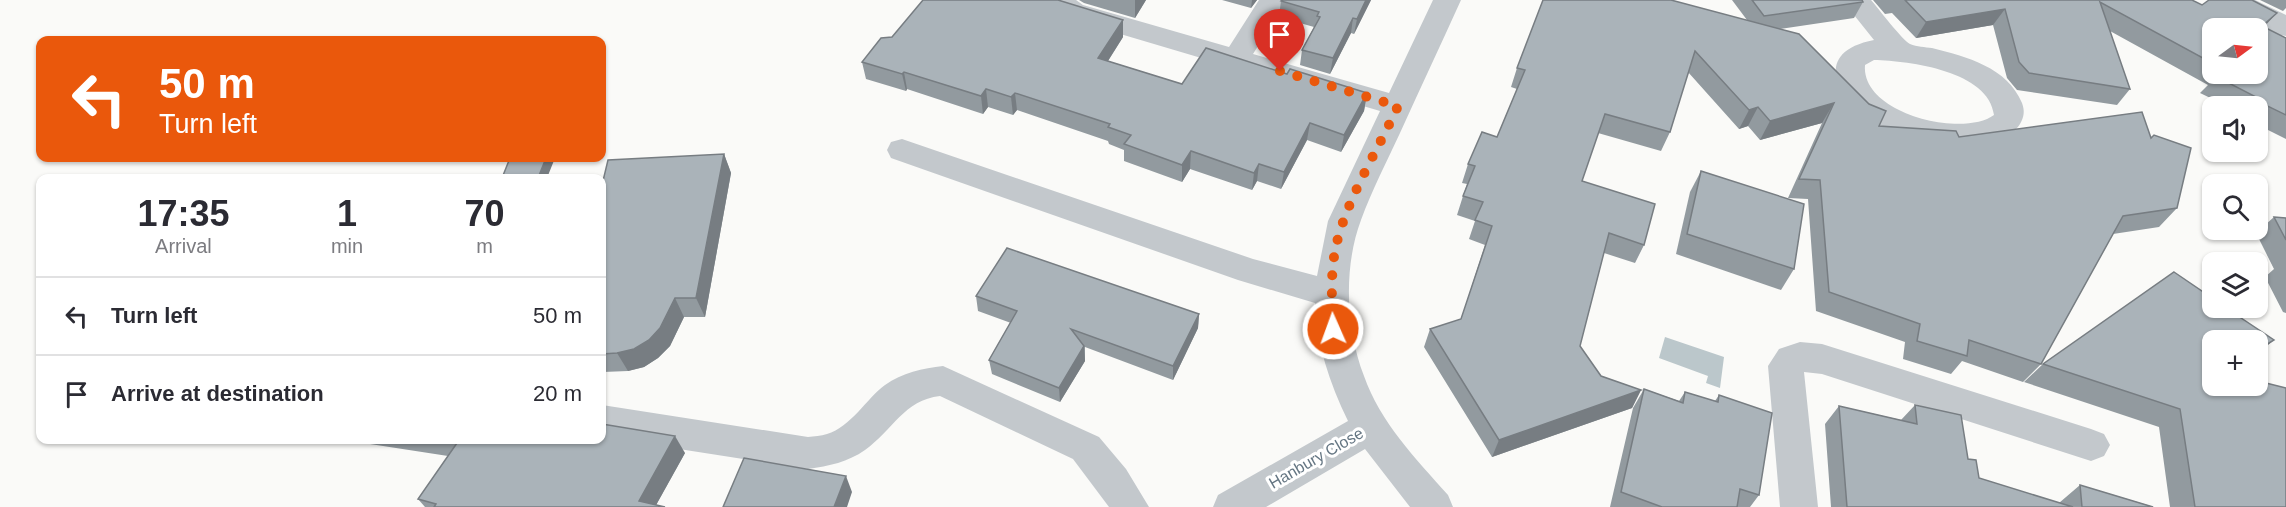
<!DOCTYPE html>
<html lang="en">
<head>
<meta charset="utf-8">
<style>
  body { margin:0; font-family:Arial,sans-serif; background:#f7f7f7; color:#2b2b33; height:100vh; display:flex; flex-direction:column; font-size:22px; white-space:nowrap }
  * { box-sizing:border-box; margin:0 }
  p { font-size:20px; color:#7c7c81 }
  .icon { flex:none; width:33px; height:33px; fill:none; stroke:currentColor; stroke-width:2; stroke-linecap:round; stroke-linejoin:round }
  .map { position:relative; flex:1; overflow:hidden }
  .drawer { position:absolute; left:36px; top:174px; width:570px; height:270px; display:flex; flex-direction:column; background:#fff; border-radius:12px; box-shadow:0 2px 4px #0004 }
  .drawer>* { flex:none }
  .banner { position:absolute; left:36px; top:36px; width:570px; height:126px; border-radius:12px; box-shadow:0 2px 4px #0004; background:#ea580c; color:#fff; overflow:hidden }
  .needle { width:39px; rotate:75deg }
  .tools { position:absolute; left:2202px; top:18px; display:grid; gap:12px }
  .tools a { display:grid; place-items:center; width:66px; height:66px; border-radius:12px; background:#fff; box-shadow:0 2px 4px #0004; font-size:30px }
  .pin { position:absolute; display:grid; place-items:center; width:51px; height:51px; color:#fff; margin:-62px -26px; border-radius:50% 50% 50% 0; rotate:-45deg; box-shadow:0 0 6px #0007 }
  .pin .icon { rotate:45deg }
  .me { position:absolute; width:66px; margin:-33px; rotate:358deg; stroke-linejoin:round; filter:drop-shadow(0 0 4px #0008) }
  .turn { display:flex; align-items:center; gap:21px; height:126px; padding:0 24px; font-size:27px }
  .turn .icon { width:78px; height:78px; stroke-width:2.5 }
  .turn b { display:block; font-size:42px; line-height:51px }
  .eta { display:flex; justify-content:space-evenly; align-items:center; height:102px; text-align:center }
  .eta b { font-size:36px; font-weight:600; line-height:42px }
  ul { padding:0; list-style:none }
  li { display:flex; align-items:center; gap:18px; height:78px; padding:0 24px; border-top:2px solid #e1e1e2 }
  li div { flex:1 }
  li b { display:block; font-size:22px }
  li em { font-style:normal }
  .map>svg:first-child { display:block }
</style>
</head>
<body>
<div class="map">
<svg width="2286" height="507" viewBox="0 0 2286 507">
  <rect width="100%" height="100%" fill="#fafaf8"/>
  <polygon fill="#bbc7cb" points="1665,337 1724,357 1720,388 1706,383 1708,376 1659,358"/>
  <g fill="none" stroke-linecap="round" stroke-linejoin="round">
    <g fill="#c3c8cc" fill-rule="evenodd">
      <path d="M1048,0H1076L1083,5L1229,47L1259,0H1287L1253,54L1389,93L1433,0H1461C1441,44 1420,89 1400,133C1387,161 1372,190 1361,220C1343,268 1346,329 1364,376C1380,422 1416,459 1448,495L1453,507H1410L1365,449L1266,507H1213L1218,495L1348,421C1329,382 1317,345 1315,303L1238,280L891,158L887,150L891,142L902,139L1253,259L1317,276L1328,221L1380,111L1063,17L1055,13Z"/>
      <path d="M1842,0H1871C1878,8 1903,41 1910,44C1917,47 1925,47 1932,48C1967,57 2007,67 2022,103C2025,111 2024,117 2020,124C1998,159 1900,143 1871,122C1835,95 1813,52 1874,40ZM1874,60C1910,61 1989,71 1994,115C1963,138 1861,114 1865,65Z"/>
      <polygon points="2219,0 2255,0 2286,15 2286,36 2276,34 2223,6"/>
      <polygon points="1800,342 1822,344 2091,429 2104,434 2110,445 2104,456 2091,461 1822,374 1804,372 1818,507 1780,507 1768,366 1779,349"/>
      <path d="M943,366L1099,437L1126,469L1149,507H1109L1073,459L940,396C904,400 893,430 865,450C848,462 829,466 808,469L602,437V405L808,437C814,436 821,436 827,434C851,427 866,399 885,385C902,373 923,368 943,366Z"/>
    </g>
  </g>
  <g fill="#929a9f" fill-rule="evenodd">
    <polygon points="1079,0 1146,0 1135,18 1084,3"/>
    <polygon points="1222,0 1257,0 1251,8"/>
    <polygon points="1371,0 1354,34 1351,33 1330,74 1300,65 1302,50 1314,27 1279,17 1281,1"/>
    <polygon points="1732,0 1862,0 1863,2 1854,18 1780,29 1879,126 1959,137 2177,208 2159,227 2113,234 2041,364 2023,382 1962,361 1951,374 1903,359 1905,342 1816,311 1808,199 1788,198 1822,123 1760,140 1748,126 1739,129 1688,72 1670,132 1661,151 1598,133 1582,181 1644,245 1635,263 1604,253 1580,346 1601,376 1641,390 1632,408 1492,457 1424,347 1430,329 1461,319 1485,245 1469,239 1475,221 1457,215 1463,196 1467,184 1462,183 1468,164 1497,137 1517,89 1511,87 1517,68 1747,20"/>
    <path d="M1873,0H2192L2202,5L2264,27L2286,38V139L2258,125V106H2227L2200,93L2208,85L2110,31L2130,89L2117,105L2017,90L2007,78L1993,25L1916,38L1892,13L1885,14ZM2212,28L2258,74H2212Z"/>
    <polygon points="2260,0 2286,0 2286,8 2283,11"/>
    <polygon points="1123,37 1108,61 1182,84 1287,74 1367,93 1364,111 1341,152 1307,140 1281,189 1257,181 1252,190 1190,169 1182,182 1124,161 1124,150 1109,144 1108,141 1017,110 1013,115 988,107 983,114 907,89 906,91 866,79 862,62"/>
    <polygon points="724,154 731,173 705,317 684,317 670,346 658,358 644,367 628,371 603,372 602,371 602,185"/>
    <polygon points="1701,171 1794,269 1781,290 1676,254 1690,192"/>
    <polygon points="2274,217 2286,218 2286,313 2283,312 2265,277 2274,269 2256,233"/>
    <polygon points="976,296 1199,314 1198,328 1173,380 1085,347 1085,361 1060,402 992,374 989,360 1011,323 978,311"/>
    <polygon points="2258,340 2212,386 2286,507 2170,507 2159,427 2024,382 2043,364"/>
    <polygon points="1644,389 1679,401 1685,392 1715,401 1719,395 1759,495 1750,507 1610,507 1633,408"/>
    <polygon points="1915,405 1968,459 1979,478 2059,503 2080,485 2154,507 1831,507 1825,424 1839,406 1901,420"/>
    <polygon points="366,440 602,440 685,453 656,505 665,507 425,507 418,499 448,456 370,444"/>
  </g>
  <g fill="#777d82">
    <polygon points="1135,0 1146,0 1135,18"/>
    <polygon points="1252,0 1257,0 1251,8"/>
    <polygon points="1366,0 1371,0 1354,34 1357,19"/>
    <polygon points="2005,9 1993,25 1916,38 1926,22"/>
    <polygon points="2277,13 2262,29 2262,26"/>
    <polygon points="1353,18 1351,33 1330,74 1333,58"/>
    <polygon points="1123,20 1123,37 1099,75 1098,58"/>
    <polygon points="904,72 907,89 906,91 902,74"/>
    <polygon points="986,89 988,107 983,114 981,96"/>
    <polygon points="1015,93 1017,110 1013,115 1011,97"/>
    <polygon points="1367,93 1364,111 1341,152 1344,135"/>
    <polygon points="1834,103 1822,123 1760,140 1770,121"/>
    <polygon points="1758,107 1748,126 1739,129 1749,110"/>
    <polygon points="1310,123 1307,140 1281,189 1284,172"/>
    <polygon points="1191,151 1190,169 1182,182 1182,165"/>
    <polygon points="724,154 731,173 705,317 696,298"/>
    <polygon points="546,158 555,158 547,178 538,178"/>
    <polygon points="1259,164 1257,181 1252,190 1254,173"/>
    <polygon points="675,298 684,317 670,346 658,358 644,367 628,371 617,353"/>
    <polygon points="1199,314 1198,328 1173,380 1173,366"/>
    <polygon points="2274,340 2258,353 2258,350"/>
    <polygon points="1084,346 1085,361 1060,402 1059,388"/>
    <polygon points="1641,390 1632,408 1492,457 1499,440"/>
    <polygon points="675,436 685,453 655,507 639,501"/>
    <polygon points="846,476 852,492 847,507 834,507"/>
  </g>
  <g fill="#aab3b9" stroke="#777d82" stroke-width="1.5">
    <polygon points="923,0 1058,0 1123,20 1098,58 1182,84 1206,48 1287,74 1290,69 1367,93 1344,135 1310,123 1284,172 1259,164 1254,173 1191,151 1182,165 1124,144 1131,135 1108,127 1110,124 1015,93 1011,97 986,89 981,96 904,72 902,74 862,62 881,38 892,37"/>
    <polygon points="1282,0 1366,0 1357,19 1353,18 1333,58 1302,50 1320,17 1317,16 1319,12 1281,1"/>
    <polygon points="1543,0 1671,0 1799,34 1869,104 1886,111 1879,126 1956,131 1959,137 2142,112 2151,138 2154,135 2191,148 2177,208 2123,216 2041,364 1969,340 1967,356 1917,341 1920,324 1829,292 1820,180 1799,179 1834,103 1770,121 1758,107 1749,110 1695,51 1670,132 1605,114 1582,181 1655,204 1644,245 1609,233 1580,346 1601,376 1641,390 1499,440 1430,329 1461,319 1492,226 1475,220 1483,202 1463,196 1475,166 1468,164 1482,132 1497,137 1525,70 1517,68"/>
    <polygon points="1752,0 1862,0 1863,2 1764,16"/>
    <polygon points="1905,0 2192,0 2202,5 2209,0 2252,0 2277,13 2262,26 2286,38 2286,115 2257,101 2260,99 2215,76 2218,74 2258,74 2258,28 2212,28 2212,63 2100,2 2130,89 2029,73 2019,62 2005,9 1926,22"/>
    <polygon points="724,154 696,298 675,298 660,328 649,340 634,349 617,353 602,354 602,185 608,160"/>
    <polygon points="510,158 546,158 538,178 502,178"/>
    <polygon points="1701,171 1804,204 1794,269 1687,234"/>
    <polygon points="2274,217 2286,218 2286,240"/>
    <polygon points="1007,248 1199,314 1173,366 1071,329 1084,346 1059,388 989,360 1017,311 976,296"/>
    <polygon points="2174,272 2212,298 2212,308 2226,308 2274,340 2258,350 2258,340 2212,340 2212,386 2258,386 2258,381 2286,388 2286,507 2195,507 2180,409 2043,364"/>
    <polygon points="1644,389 1683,403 1685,392 1718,402 1719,395 1772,413 1759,495 1740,489 1737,507 1662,507 1621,492"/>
    <polygon points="1915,405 1961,415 1968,459 1976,460 1979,478 2073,507 1847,507 1839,406 1917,424"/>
    <polygon points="602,424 675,436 639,501 665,507 434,507 436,504 418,499 457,443 437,440 602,440"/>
    <polygon points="744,458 846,476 834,507 723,507"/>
    <polygon points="2080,485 2153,507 2082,507"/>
  </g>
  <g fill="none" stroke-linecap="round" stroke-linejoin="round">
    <path stroke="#ea580c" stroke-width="10" stroke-dasharray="0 18" d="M1280,71L1398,106C1378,150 1347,198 1336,246C1330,273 1332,302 1333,329"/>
  </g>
  <g text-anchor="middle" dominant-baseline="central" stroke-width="6" stroke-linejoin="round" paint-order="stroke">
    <g font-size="16" fill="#657683" stroke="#fff">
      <text transform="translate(1316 458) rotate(-30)">Hanbury Close</text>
    </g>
  </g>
</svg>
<div class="tools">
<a><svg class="needle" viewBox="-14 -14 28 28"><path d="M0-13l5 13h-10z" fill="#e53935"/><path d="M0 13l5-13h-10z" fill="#7c7c81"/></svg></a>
<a><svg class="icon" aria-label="sound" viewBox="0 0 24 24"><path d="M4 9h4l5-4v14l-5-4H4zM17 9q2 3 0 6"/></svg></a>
<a><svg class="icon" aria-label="search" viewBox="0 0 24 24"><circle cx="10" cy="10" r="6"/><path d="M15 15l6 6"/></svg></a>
<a><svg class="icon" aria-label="layers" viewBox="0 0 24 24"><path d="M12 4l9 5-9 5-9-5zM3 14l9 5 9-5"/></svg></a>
<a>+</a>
</div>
<div class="pin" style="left:1280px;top:71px;background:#d93025"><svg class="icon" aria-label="arrive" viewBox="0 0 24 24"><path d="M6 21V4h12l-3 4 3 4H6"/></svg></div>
<svg class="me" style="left:1333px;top:329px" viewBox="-20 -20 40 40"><circle r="17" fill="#ea580c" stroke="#fff" stroke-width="3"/><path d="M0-11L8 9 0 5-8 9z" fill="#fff"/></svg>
<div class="banner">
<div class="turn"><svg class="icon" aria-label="left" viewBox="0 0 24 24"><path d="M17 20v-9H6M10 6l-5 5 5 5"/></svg><div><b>50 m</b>Turn left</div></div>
</div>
<section class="drawer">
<div class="eta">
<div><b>17:35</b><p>Arrival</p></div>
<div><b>1</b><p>min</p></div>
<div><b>70</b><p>m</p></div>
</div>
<ul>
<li><svg class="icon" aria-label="left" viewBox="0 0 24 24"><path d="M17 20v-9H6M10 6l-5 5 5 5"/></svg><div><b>Turn left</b></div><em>50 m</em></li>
<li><svg class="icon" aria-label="arrive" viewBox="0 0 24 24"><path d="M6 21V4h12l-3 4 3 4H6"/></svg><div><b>Arrive at destination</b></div><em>20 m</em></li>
</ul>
</section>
</div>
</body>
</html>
